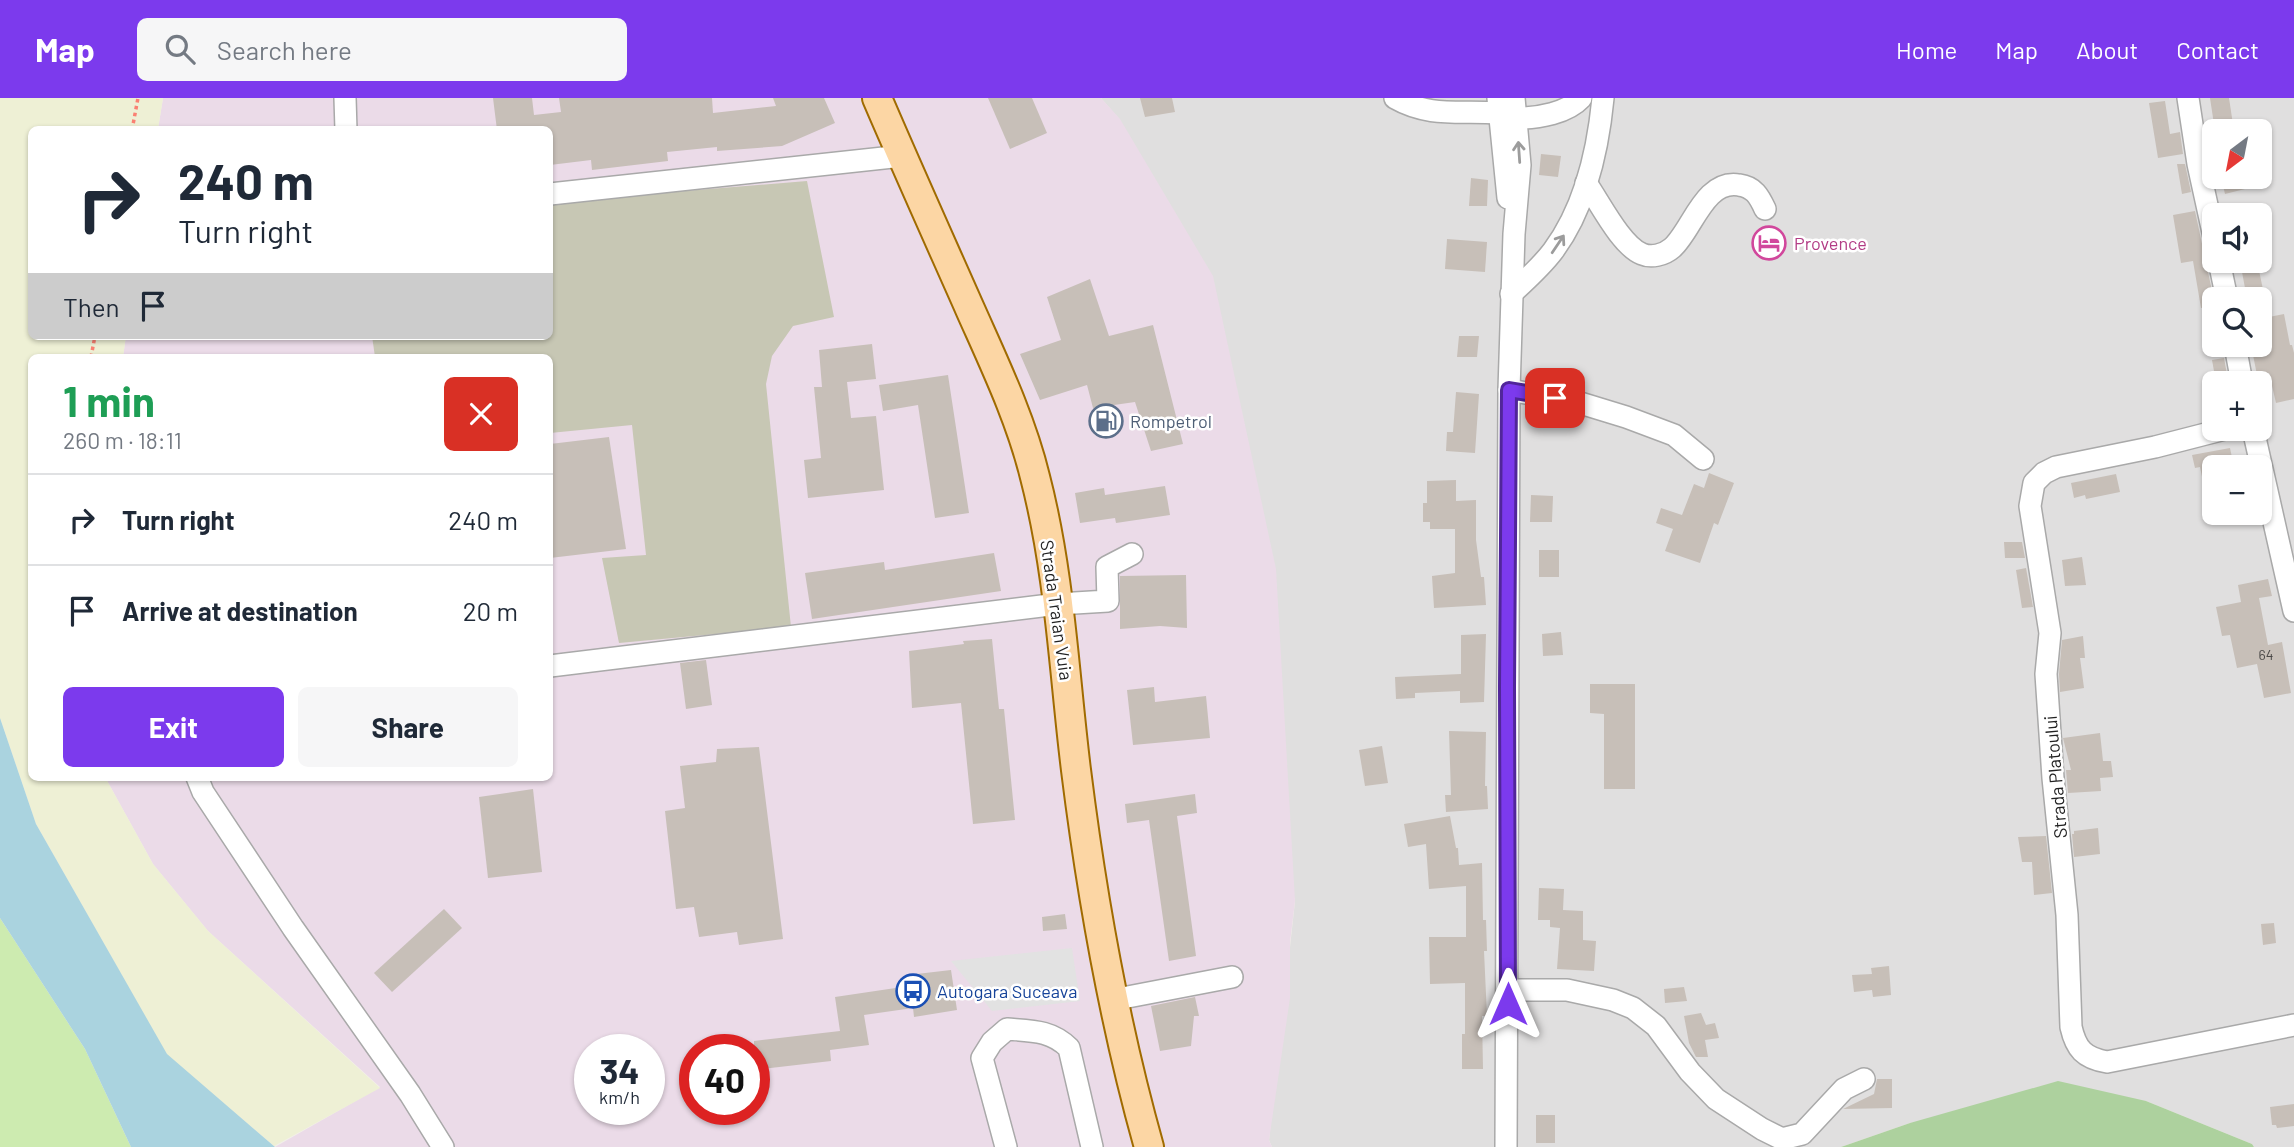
<!DOCTYPE html>
<html lang="en">
<head>
<meta charset="utf-8">
<style>
  body { margin:0; font-family:Barlow,sans-serif; background:#f6f6f7; color:#1f2937; height:100vh; display:flex; flex-direction:column; font-size:26px; white-space:nowrap }
  * { box-sizing:border-box; margin:0 }
  p { font-size:23px; color:#747a83 }
  .icon { flex:none; width:38px; height:38px; fill:none; stroke:currentColor; stroke-width:2; stroke-linecap:round; stroke-linejoin:round }
  .map { position:relative; flex:1; overflow:hidden }
  .sheet { position:absolute; left:28px; top:256px; width:525px; height:427px; display:flex; flex-direction:column; background:#fff; border-radius:10px; box-shadow:0 2px 5px #0004 }
  .sheet>* { flex:none }
  .top-card { position:absolute; left:28px; top:28px; width:525px; height:214px; border-radius:10px; box-shadow:0 2px 5px #0004; background:#fff; color:#1f2937; overflow:hidden }
  .needle { width:46px; rotate:212deg }
  .controls { position:absolute; left:2202px; top:21px; display:grid; gap:14px }
  .controls a { display:grid; place-items:center; width:70px; height:70px; border-radius:10px; background:#fff; box-shadow:0 2px 5px #0004; font-size:35px }
  .speed { position:absolute; left:574px; top:936px; display:flex; gap:14px; font-size:35px; font-weight:700; text-align:center }
  .speed>* { display:grid; place-content:center; width:91px; height:91px; border-radius:50%; background:#fff; box-shadow:0 2px 5px #0004; line-height:1 }
  .speed small { font-size:18px; font-weight:400 }
  .speed .limit { border:10px solid #d22; background:#fff; color:#111 }
  .pin { position:absolute; display:grid; place-items:center; width:60px; height:60px; color:#fff; margin:-30px; border-radius:14px; box-shadow:0 4px 10px #0006 }
  .me { position:absolute; width:77px; margin:-38px; rotate:0deg; stroke-linejoin:round; filter:drop-shadow(0 0 5px #0008) }
  .turn { display:flex; align-items:center; gap:24px; height:147px; padding:0 35px; font-size:32px }
  .turn .icon { width:91px; height:91px; stroke-width:2.5 }
  .turn b { display:block; font-size:49px; line-height:60px }
  .then { display:flex; align-items:center; height:66px; padding:0 35px; background:#0003; gap:14px; font-size:26px }
  .round { display:grid; place-items:center; flex:none; width:74px; height:74px; border-radius:10px; background:#f6f6f7 }
  .head { display:flex; align-items:center; justify-content:space-between; height:119px; padding:0 35px }
  h1 { font-size:42px; font-weight:700; line-height:52px; color:#1e9e55 }
  .button { display:flex; gap:14px; margin-top:auto; padding:14px 35px }
  .button a { flex:1; height:80px; border-radius:10px; background:#7c3aed; color:#fff; font-size:28px; font-weight:700; line-height:80px; text-align:center }
  .button a+a { background:#f6f6f7; color:#1f2937 }
  ul { padding:0; list-style:none }
  li { display:flex; align-items:center; gap:21px; height:91px; padding:0 35px; border-top:2px solid #e0e1e3 }
  li div { flex:1 }
  li b { display:block; font-size:26px }
  li em { font-style:normal }
  header { display:flex; align-items:center; gap:42px; box-sizing:border-box; height:98px; padding:0 35px; background:#7c3aed; color:#fff }
  header strong { font-size:33px }
  nav { display:flex; gap:38px; margin-inline-start:auto; font-size:24px }
  .search { width:490px; height:63px; background:#f6f6f7; display:flex; align-items:center; gap:18px; box-sizing:border-box; padding:0 24px; border-radius:10px; color:#747a83; font-size:26px }
  .map>svg:first-child { display:block }
</style>
</head>
<body>
<header>
<strong>Map</strong>
<div class="search"><svg class="icon" aria-label="search" viewBox="0 0 24 24"><circle cx="10" cy="10" r="6"/><path d="M15 15l6 6"/></svg>Search here</div>
<nav><a>Home</a><a>Map</a><a>About</a><a>Contact</a></nav>
</header>
<div class="map">
<svg width="2294" height="1049" viewBox="0 0 2294 1049">
  <rect width="100%" height="100%" fill="#f2efe9"/>
  <path fill="#e0dfdf" fill-rule="evenodd" d="M1101,0H2294V1049H2254L2252,1046L2146,1003L1910,1025L1841,1049H1272L1269,1042L1295,803L1120,22ZM2214,33H2259V79H2214ZM2214,117H2259V163H2214ZM2214,201H2259V247H2214ZM2214,285H2259V331H2214ZM2214,369H2259V415H2214Z"/>
  <path fill="#ebdbe8" fill-rule="evenodd" d="M163,0H1101L1120,21L1213,178L1276,471L1295,803L1290,845V900L1269,1042L1272,1049H275L380,989L208,833L153,766L105,679H550V259H123L126,238H550V32L158,31ZM590,952H649V1012H590ZM695,952H754V1012H695Z"/>
  <polygon fill="#c7c7b4" points="807,83 834,219 793,228 772,258 766,286 791,529 619,545 602,460 646,457 632,327 550,335 550,259 375,259 372,238 550,238 550,104"/>
  <polygon fill="#eef0d5" points="0,0 163,0 158,31 32,32 32,238 126,238 123,259 32,259 32,679 105,679 153,766 208,833 380,990 274,1048 167,957 36,726 0,620"/>
  <polygon fill="#cdebb0" points="0,820 85,951 131,1049 0,1049"/>
  <polygon fill="#add19e" points="2058,983 2146,1003 2252,1046 2254,1049 1841,1049 1910,1025"/>
  <polygon fill="#e2e2e2" points="1072,850 1080,903 992,913 951,863"/>
  <polygon fill="#aad3df" points="0,620 36,726 167,956 275,1049 131,1049 85,951 0,820"/>
  <g fill="#c7bfb8">
    <polygon points="493,0 532,0 534,17 561,14 559,0 712,0 713,15 776,8 773,0 824,0 835,25 782,48 717,53 717,49 667,54 668,63 592,72 591,62 550,67 550,32 497,32"/>
    <polygon points="988,0 1032,0 1047,35 1010,51"/>
    <polygon points="1140,0 1172,0 1175,14 1145,19"/>
    <polygon points="2210,0 2229,0 2234,33 2215,33"/>
    <polygon points="2165,3 2170,36 2180,34 2183,56 2158,60 2149,5"/>
    <polygon points="1541,56 1561,58 1558,79 1539,77"/>
    <polygon points="2177,66 2185,66 2191,94 2182,96"/>
    <polygon points="2221,79 2242,79 2245,91 2225,96"/>
    <polygon points="1471,80 1488,82 1487,108 1469,108"/>
    <polygon points="2195,113 2214,202 2213,208 2201,210 2193,163 2181,165 2173,117"/>
    <polygon points="1447,141 1487,144 1485,174 1445,171"/>
    <polygon points="2240,163 2257,163 2265,201 2247,201"/>
    <polygon points="1090,181 1109,238 1153,227 1183,346 1151,353 1135,304 1093,310 1087,287 1040,302 1020,256 1061,242 1047,199"/>
    <polygon points="2284,216 2290,247 2292,247 2294,255 2294,301 2276,305 2269,275 2257,277 2251,247 2259,247 2259,221"/>
    <polygon points="1459,238 1479,238 1477,259 1457,259"/>
    <polygon points="872,246 876,281 847,284 851,320 876,318 884,392 808,400 804,362 821,360 814,289 822,289 819,252"/>
    <polygon points="2224,260 2228,282 2216,284 2212,262"/>
    <polygon points="948,277 969,415 935,420 918,307 883,313 879,287"/>
    <polygon points="1456,294 1479,296 1475,355 1446,353 1447,334 1453,334"/>
    <polygon points="609,339 626,451 550,460 550,346"/>
    <polygon points="2230,350 2234,369 2214,369 2214,402 2207,403 2200,369 2195,370 2192,357"/>
    <polygon points="1709,375 1734,385 1718,427 1714,425 1700,465 1665,453 1673,431 1656,425 1661,410 1682,417 1694,386 1704,390"/>
    <polygon points="2116,376 2120,394 2086,401 2085,397 2074,400 2071,385"/>
    <polygon points="1456,382 1456,403 1476,402 1476,442 1481,479 1484,479 1486,507 1434,510 1432,478 1455,475 1455,431 1430,431 1430,424 1423,424 1423,405 1427,405 1427,383"/>
    <polygon points="1165,388 1170,417 1116,425 1115,420 1080,425 1075,395 1104,390 1105,397"/>
    <polygon points="1531,397 1553,398 1552,424 1530,424"/>
    <polygon points="2004,444 2022,444 2025,460 2005,460"/>
    <rect x="1539" y="452" width="20" height="27"/>
    <polygon points="994,455 1001,493 812,521 805,475 884,464 885,472"/>
    <polygon points="2082,459 2086,487 2065,488 2062,462"/>
    <polygon points="2026,470 2033,509 2022,510 2016,472"/>
    <polygon points="1186,477 1187,530 1160,528 1120,531 1120,478"/>
    <polygon points="2268,481 2272,498 2259,500 2268,547 2282,544 2291,595 2264,600 2257,566 2237,570 2230,537 2222,538 2216,509 2241,504 2238,487"/>
    <polygon points="1561,534 1563,557 1543,558 1542,536"/>
    <polygon points="1486,536 1484,604 1460,605 1460,593 1415,595 1415,600 1396,601 1395,579 1461,576 1461,537"/>
    <polygon points="2083,538 2085,560 2080,560 2084,590 2060,594 2059,576 2062,542"/>
    <polygon points="992,541 999,611 1004,611 1015,722 973,726 961,605 912,610 909,553 964,546 963,543"/>
    <polygon points="706,562 712,607 686,611 680,565"/>
    <polygon points="1590,586 1635,586 1635,691 1604,691 1604,616 1590,615"/>
    <polygon points="1154,589 1155,604 1206,598 1210,640 1133,647 1127,592"/>
    <polygon points="1449,633 1486,634 1485,688 1487,688 1488,711 1446,714 1445,697 1451,697"/>
    <polygon points="2100,635 2103,663 2111,663 2113,679 2100,680 2101,693 2068,695 2066,672 2071,672 2063,640"/>
    <polygon points="1382,648 1388,685 1365,688 1359,652"/>
    <polygon points="759,649 783,841 739,847 737,834 699,839 694,809 676,811 665,713 685,710 680,668 716,664 717,651"/>
    <polygon points="533,691 542,774 488,780 479,699"/>
    <polygon points="1195,696 1197,715 1177,718 1196,858 1169,863 1149,722 1127,725 1125,706"/>
    <polygon points="1450,718 1456,750 1458,750 1459,767 1482,765 1483,822 1486,822 1487,853 1484,853 1487,918 1482,918 1483,971 1462,971 1462,936 1465,936 1465,885 1430,886 1429,839 1466,839 1466,788 1429,791 1426,746 1408,749 1404,726"/>
    <polygon points="2098,730 2100,756 2074,759 2072,736 2074,736 2074,733"/>
    <polygon points="2046,738 2052,795 2034,797 2032,764 2022,764 2018,739"/>
    <polygon points="1539,790 1564,791 1563,812 1583,813 1583,842 1596,843 1594,873 1557,871 1560,830 1550,829 1550,822 1538,822"/>
    <polygon points="444,811 462,830 392,894 374,875"/>
    <polygon points="1065,816 1067,831 1043,833 1042,819"/>
    <polygon points="2274,825 2276,845 2263,847 2261,826"/>
    <polygon points="1889,868 1891,897 1873,899 1872,892 1854,894 1852,877 1872,876 1871,870"/>
    <polygon points="951,872 957,912 914,919 913,910 864,917 869,947 830,952 831,963 754,972 754,943 840,933 835,899 909,888 908,877"/>
    <polygon points="1684,889 1687,903 1665,905 1664,891"/>
    <polygon points="1195,899 1199,918 1194,918 1191,948 1160,953 1151,908"/>
    <polygon points="1701,915 1706,927 1715,925 1719,940 1705,942 1708,959 1696,959 1689,945 1684,918"/>
    <polygon points="1877,981 1892,981 1892,1010 1843,1011 1874,996"/>
    <polygon points="2294,1006 2294,1028 2277,1030 2276,1027 2272,1027 2270,1009"/>
    <rect x="1536" y="1017" width="19" height="28"/>
  </g>
  <g fill="none" stroke-linecap="round" stroke-linejoin="round">
    <defs>
      <g id="minor">
        <polyline points="345,0 346,32"/>
        <path d="M1395,0C1430,20 1461,12 1498,15C1505,16 1512,20 1519,20C1539,20 1567,15 1581,0"/>
        <polyline points="1498,0 1508,100"/>
        <polyline points="2188,0 2198,66 2214,139"/>
        <path d="M1586,85C1599,103 1621,148 1642,156C1651,160 1664,157 1672,150C1692,133 1704,81 1739,87C1754,89 1759,98 1765,111"/>
        <polyline points="550,96 902,58"/>
        <polyline points="2219,163 2227,201"/>
        <path d="M1511,196C1526,182 1541,169 1553,153C1585,110 1598,52 1603,0"/>
        <polyline points="2235,247 2242,285"/>
        <polyline points="1509,292 1577,304 1626,319 1674,337 1703,361"/>
        <path d="M2225,331L2155,349L2056,369L2044,375L2034,385L2030,408L2050,535L2046,576L2053,680L2067,817L2071,929C2076,951 2084,960 2107,964L2294,927"/>
        <polyline points="2253,331 2294,513"/>
        <polyline points="550,568 1058,506 1108,503 1107,469 1132,456"/>
        <polyline points="197,679 203,694 293,830 410,996 443,1049"/>
        <polyline points="1508,892 1567,892 1613,902 1633,910 1656,928 1690,974 1716,1001 1762,1031 1782,1041 1802,1036 1844,991 1864,981"/>
        <polyline points="1112,902 1232,879"/>
        <path d="M1006,1049L982,960L992,944L1007,931C1031,933 1051,932 1069,950L1092,1049"/>
        <polyline points="1506,1049 1509,292 1514,136 1520,67 1514,0"/>
      </g>
      <path id="major" d="M877,0C907,70 939,141 970,211C994,265 1021,321 1035,379C1060,475 1064,575 1076,672C1092,800 1114,925 1149,1049"/>
    </defs>
    <use href="#minor" stroke="#a9a9a9" stroke-width="24"/>
    <use href="#major" stroke="#a06b00" stroke-width="32"/>
    <g stroke="#fa8072" stroke-width="3.5" stroke-dasharray="3.5 3.5" stroke-linecap="butt">
      <polyline points="132,32 138,0"/>
      <polyline points="91,259 95,238"/>
    </g>
    <use href="#minor" stroke="#fff" stroke-width="21"/>
    <use href="#major" stroke="#fcd6a4" stroke-width="28"/>
  </g>
  <defs><path id="oneway-shaft" d="M-6 0H5M1.5-3L5.5 0L1.5 3" fill="none" stroke-width="1.6" stroke-linecap="round" stroke-linejoin="round" transform="scale(1.75)"/></defs>
  <g stroke="#9c9c9c">
    <use href="#oneway-shaft" transform="translate(1519 54) rotate(-94)"/>
    <use href="#oneway-shaft" transform="translate(1558 146) rotate(-56)"/>
  </g>
  <g fill="none" stroke-linecap="round" stroke-linejoin="round">
    <defs>
      <polyline id="route" points="1508,906 1507,590 1509,292 1555,300"/>
    </defs>
    <use href="#route" stroke="#51269a" stroke-width="18"/>
    <use href="#route" stroke="#7c3aed" stroke-width="12"/>
  </g>
  <defs>
    <symbol id="hotel-ring" viewBox="-11 -11 22 22"><circle r="9.5" fill="#fff" stroke="#d1479c" stroke-width="1.5"/><path d="M-6-4.5h1.5V1H6V5H4.5V3h-9V5H-6ZM-4 0a1.8 1.8 0 1 1 3.6 0ZM.5 0V-2.5h3Q6-2.5 6 0Z" fill="#d1479c"/></symbol>
    <symbol id="fuel-ring" viewBox="-11 -11 22 22"><circle r="9.5" fill="#fff" stroke="#5c6f8a" stroke-width="1.5"/><path d="M-5.5-6h7V0h2V4h1.3V-2.5L3-4.5l.8-.8L6-3V5H2.5V1h-1V6h-7ZM-4.2-4.7v3.2H.2V-4.7Z" fill="#5c6f8a"/></symbol>
    <symbol id="bus-ring" viewBox="-11 -11 22 22"><circle r="9.5" fill="#fff" stroke="#1a4fb4" stroke-width="1.5"/><path d="M-5-6H5V4H4V6H2V4H-2V6H-4V4H-5ZM-3.5-4V0h7V-4ZM-3.5 1.2v1.5H-2V1.2ZM2 1.2v1.5H3.5V1.2Z" fill="#1a4fb4"/></symbol>
  </defs>
  <g fill-rule="evenodd">
    <use href="#hotel-ring" x="1750" y="126" width="38" height="38"/>
    <use href="#fuel-ring" x="1087" y="304" width="38" height="38"/>
    <use href="#bus-ring" x="894" y="874" width="38" height="38"/>
  </g>
  <g text-anchor="middle" dominant-baseline="central" stroke-width="5" stroke-linejoin="round" paint-order="stroke">
    <g font-size="14" fill="#4b4948">
      <text x="2266" y="556">64</text>
    </g>
    <g font-size="18" fill="#b23c85" stroke="#fff" text-anchor="start">
      <text x="1794" y="145">Provence</text>
    </g>
    <g font-size="18" fill="#4e5e75" stroke="#fff" text-anchor="start">
      <text x="1130" y="323">Rompetrol</text>
    </g>
    <g font-size="18" fill="#222" stroke="#fff">
      <text transform="translate(1057 512) rotate(82)">Strada Traian Vuia</text>
      <text transform="translate(2055 679) rotate(-95)">Strada Platoului</text>
    </g>
    <g font-size="18" fill="#164399" stroke="#fff" text-anchor="start">
      <text x="937" y="893">Autogara Suceava</text>
    </g>
  </g>
</svg>
<div class="controls">
<a><svg class="needle" viewBox="-14 -14 28 28"><path d="M0-13l5 13h-10z" fill="#e53935"/><path d="M0 13l5-13h-10z" fill="#747a83"/></svg></a>
<a><svg class="icon" aria-label="sound" viewBox="0 0 24 24"><path d="M4 9h4l5-4v14l-5-4H4zM17 9q2 3 0 6"/></svg></a>
<a><svg class="icon" aria-label="search" viewBox="0 0 24 24"><circle cx="10" cy="10" r="6"/><path d="M15 15l6 6"/></svg></a>
<a>+</a>
<a>−</a>
</div>
<div class="speed"><div>34<small>km/h</small></div><div class="limit">40</div></div>
<div class="pin" style="left:1555px;top:300px;background:#d93025"><svg class="icon" aria-label="arrive" viewBox="0 0 24 24"><path d="M6 21V4h12l-3 4 3 4H6"/></svg></div>
<svg class="me" style="left:1508px;top:906px" viewBox="-20 -20 40 40"><path d="M0-17L14 15 0 8-14 15z" fill="#7c3aed" stroke="#fff" stroke-width="4"/></svg>
<div class="top-card">
<div class="turn"><svg class="icon" aria-label="right" viewBox="0 0 24 24"><path d="M7 20v-9h11M14 6l5 5-5 5"/></svg><div><b>240 m</b>Turn right</div></div>
<div class="then">Then<svg class="icon" aria-label="arrive" viewBox="0 0 24 24"><path d="M6 21V4h12l-3 4 3 4H6"/></svg></div>
</div>
<section class="sheet">
<div class="head"><div><h1>1 min</h1><p>260 m · 18:11</p></div><a class="round" style="background:#d93025;color:#fff"><svg class="icon" aria-label="close" viewBox="0 0 24 24"><path d="M6 6l12 12M18 6L6 18"/></svg></a></div>
<ul>
<li><svg class="icon" aria-label="right" viewBox="0 0 24 24"><path d="M7 20v-9h11M14 6l5 5-5 5"/></svg><div><b>Turn right</b></div><em>240 m</em></li>
<li><svg class="icon" aria-label="arrive" viewBox="0 0 24 24"><path d="M6 21V4h12l-3 4 3 4H6"/></svg><div><b>Arrive at destination</b></div><em>20 m</em></li>
</ul>
<div class="button"><a>Exit</a><a>Share</a></div>
</section>
</div>
</body>
</html>
